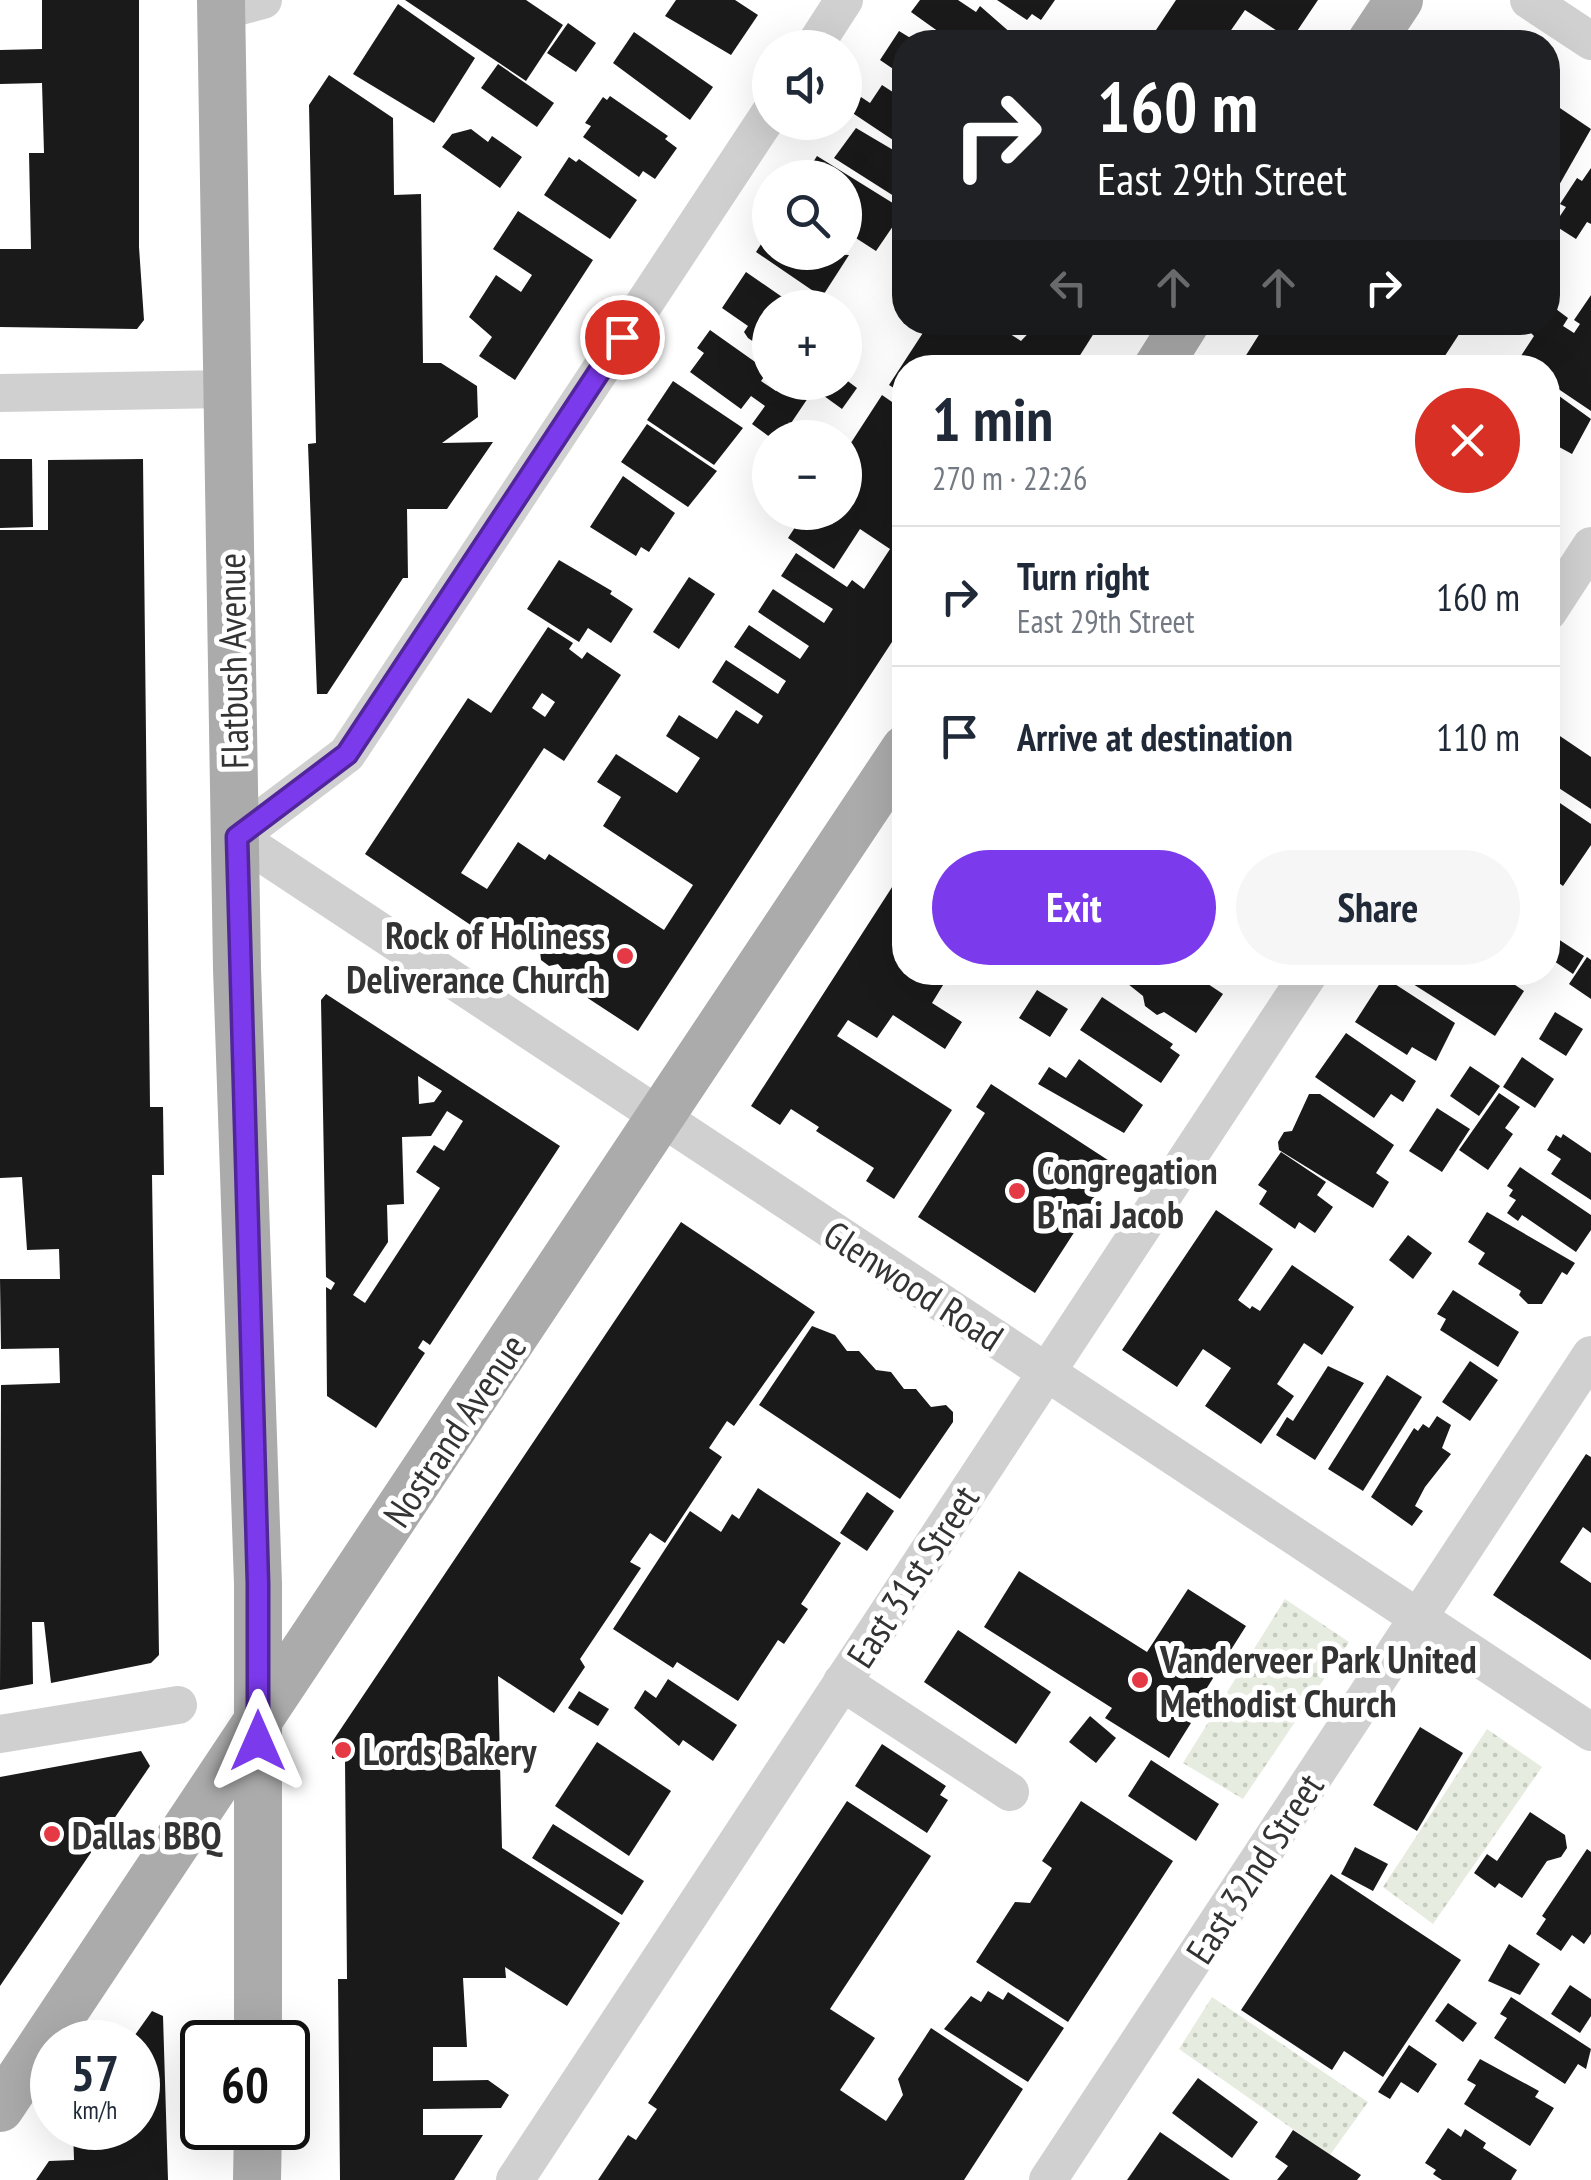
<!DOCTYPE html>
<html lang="en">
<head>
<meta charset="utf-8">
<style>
  body { margin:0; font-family:"PT Sans Narrow",sans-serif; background:#f6f6f7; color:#1f2937; height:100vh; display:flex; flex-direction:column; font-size:38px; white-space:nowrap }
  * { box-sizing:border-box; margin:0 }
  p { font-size:32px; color:#747a83 }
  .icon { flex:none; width:55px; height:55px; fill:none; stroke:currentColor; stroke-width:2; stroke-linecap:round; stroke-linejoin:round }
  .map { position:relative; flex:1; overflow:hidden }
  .panel { position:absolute; left:892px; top:355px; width:668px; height:630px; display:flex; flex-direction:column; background:#fff; border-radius:40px; box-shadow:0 10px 40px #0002 }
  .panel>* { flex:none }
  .top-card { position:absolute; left:892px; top:30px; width:668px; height:305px; border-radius:40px; box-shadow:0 10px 40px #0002; background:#202124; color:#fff; overflow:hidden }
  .fabs { position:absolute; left:752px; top:30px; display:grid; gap:20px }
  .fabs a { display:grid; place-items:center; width:110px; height:110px; border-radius:50%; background:#fff; box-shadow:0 10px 40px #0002; font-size:50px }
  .speed { position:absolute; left:30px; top:2020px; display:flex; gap:20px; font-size:50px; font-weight:700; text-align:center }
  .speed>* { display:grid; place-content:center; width:130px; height:130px; border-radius:50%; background:#fff; box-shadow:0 10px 40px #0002; line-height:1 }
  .speed small { font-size:25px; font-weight:400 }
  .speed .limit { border:5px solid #111; border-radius:15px; background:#fff; color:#111 }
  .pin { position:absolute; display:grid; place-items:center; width:85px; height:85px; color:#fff; margin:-42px; border:5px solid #fff; border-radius:50%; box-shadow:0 2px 10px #0007 }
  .me { position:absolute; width:110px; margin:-55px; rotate:0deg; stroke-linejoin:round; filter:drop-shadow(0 0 8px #0008) }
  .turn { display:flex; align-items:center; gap:35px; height:210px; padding:0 40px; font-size:45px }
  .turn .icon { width:130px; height:130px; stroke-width:2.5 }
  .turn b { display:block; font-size:70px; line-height:85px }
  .lanes { display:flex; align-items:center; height:95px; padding:0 40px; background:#0003; justify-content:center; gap:50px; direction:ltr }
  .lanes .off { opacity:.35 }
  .round { display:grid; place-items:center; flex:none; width:105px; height:105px; border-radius:52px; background:#f6f6f7 }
  .summary { display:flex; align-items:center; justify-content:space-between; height:170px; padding:0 40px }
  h1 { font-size:60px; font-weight:800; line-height:75px }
  .primary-button { display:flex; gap:20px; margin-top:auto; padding:20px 40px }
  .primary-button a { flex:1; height:115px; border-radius:60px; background:#7c3aed; color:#fff; font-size:40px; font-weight:800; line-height:115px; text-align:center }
  .primary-button a+a { background:#f6f6f7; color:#1f2937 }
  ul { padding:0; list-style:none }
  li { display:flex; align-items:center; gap:30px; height:140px; padding:0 40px; border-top:2px solid #e0e1e3 }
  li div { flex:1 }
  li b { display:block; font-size:38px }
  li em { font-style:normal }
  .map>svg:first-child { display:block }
</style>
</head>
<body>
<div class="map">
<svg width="1591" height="2180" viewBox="0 0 1591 2180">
  <defs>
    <pattern id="grass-dots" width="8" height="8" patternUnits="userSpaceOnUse" patternTransform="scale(2.5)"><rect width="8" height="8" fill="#e6ecdf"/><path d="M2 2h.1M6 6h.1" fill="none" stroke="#c6cbc0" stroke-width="1.8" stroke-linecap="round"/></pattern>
  </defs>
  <rect width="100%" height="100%" fill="#fff"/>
  <g fill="url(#grass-dots)">
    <polygon points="1285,1599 1349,1642 1243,1799 1183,1763"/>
    <polygon points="1487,1729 1542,1767 1433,1924 1383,1887"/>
    <polygon points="1212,1997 1368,2102 1330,2155 1179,2049"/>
  </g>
  <g fill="#1a1a1a" fill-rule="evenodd">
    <polygon points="42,0 139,0 139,247 144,320 137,329 0,327 0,249 31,249 29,153 44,153 42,83 0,84 0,50 42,49"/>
    <polygon points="405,0 526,0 563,25 526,81"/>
    <polygon points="676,0 735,0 758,15 731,55 665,16"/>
    <polygon points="920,0 958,0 976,12 980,6 1021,42 953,42 911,12"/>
    <polygon points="997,0 1055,0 1041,20 1032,14 1027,20"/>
    <polygon points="1176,0 1318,0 1291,40 1245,10 1227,36 1237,42 1162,42 1152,36"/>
    <polygon points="398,4 475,58 434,123 353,74"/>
    <polygon points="568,23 596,43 576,72 547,53"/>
    <polygon points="899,31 917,42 905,42 905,77 880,60"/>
    <polygon points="634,32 713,87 690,120 613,63"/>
    <polygon points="498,64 554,103 537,127 481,88"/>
    <polygon points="329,75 393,118 394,195 421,194 423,363 441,363 477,386 478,417 442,443 493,442 447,509 407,509 408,578 403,578 327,694 317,694 308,444 316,443 309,105"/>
    <polygon points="882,85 905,100 905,148 851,112 861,97 870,103"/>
    <polygon points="610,96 668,136 665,139 677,148 655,179 643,171 639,177 583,137 591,126 585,123 603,97 607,100"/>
    <polygon points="1548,100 1591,129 1558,187 1548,180"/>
    <polygon points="856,128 905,157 905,186 897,198 834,158"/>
    <polygon points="471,129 488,142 492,136 522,157 500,188 442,147 452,134"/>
    <polygon points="817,156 904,210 876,251 845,231 845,178 803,178"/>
    <polygon points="569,157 576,162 579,159 637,200 610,239 544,195"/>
    <polygon points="1591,168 1591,224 1587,222 1576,239 1554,225 1566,207 1560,204 1577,178 1582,181"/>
    <polygon points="518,211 593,260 515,380 479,356 492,337 469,317 496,275 521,292 532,275 493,249"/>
    <polygon points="770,230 770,252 849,255 822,297 756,252"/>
    <polygon points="746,272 798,308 770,308 770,353 748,338 744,332 748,326 722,308"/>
    <polygon points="1591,295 1591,411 1548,382 1548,368 1525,368 1517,362 1534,336 1520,322 1548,322 1548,303 1568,318 1563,326 1574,333 1580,324 1574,320"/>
    <polygon points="930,322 1001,322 999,327 1021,341 1039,322 1101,322 1072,368 905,368 905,395 889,385"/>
    <polygon points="1267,322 1467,322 1437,368 1338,368 1332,364 1330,368 1238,368"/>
    <polygon points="710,330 768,371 761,381 776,391 782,382 792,382 810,395 781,438 771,438 752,424 765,406 751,396 741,409 690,372 704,353 697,348"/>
    <polygon points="845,379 857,388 842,409 813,388 818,382"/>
    <polygon points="673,381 743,428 714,465 647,420"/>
    <polygon points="1548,388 1591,419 1572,454 1548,441"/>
    <path d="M882,395L905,411V622L638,1031L580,993L587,983H575L558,964L549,966L541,960L540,951L519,945L502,926L493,940L365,854L468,698L491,713L548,627L573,643L569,649L582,659L587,652L621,675L564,761L544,748L461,873L487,889L518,842L545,860L549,854L664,930L693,885L603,826L621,797L597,782L616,754L677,793L700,758L666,736L679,715L717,739L736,710L758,724L763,716L712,682L726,660L778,694L782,687L786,681L734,647L749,625L800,659L809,646L758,612L773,589L824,623L833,609L781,576L796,553L847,587L852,580L864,589L890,549L860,529L834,569L788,538L805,512H845V452ZM542,693L555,702L545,717L532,708Z"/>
    <polygon points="647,424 717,471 688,507 621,462"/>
    <polygon points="0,459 32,459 33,527 0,528"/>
    <polygon points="143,459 150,1107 163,1107 164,1175 152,1175 159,1655 151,1663 51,1683 44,1622 32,1622 33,1684 0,1690 1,1385 60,1383 59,1348 1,1349 0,1279 60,1279 59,1249 27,1250 22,1177 0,1178 0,530 48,530 48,460"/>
    <polygon points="623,476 675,513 649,552 641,547 636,556 590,527"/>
    <polygon points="559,560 612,591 610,594 633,609 611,643 588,628 579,642 527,609"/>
    <polygon points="689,577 715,594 679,649 653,632"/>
    <polygon points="1548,728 1591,757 1591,809 1548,781"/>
    <polygon points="1548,795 1591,824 1591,845 1563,886 1548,875"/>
    <polygon points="905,867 905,972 951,972 932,1003 962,1022 945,1049 893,1015 877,1038 848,1020 837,1036 952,1110 894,1199 866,1181 874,1168 816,1131 819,1127 791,1109 780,1125 751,1106"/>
    <polygon points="1555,937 1584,956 1573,974 1548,957"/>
    <polygon points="1587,957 1591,960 1591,999 1569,984"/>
    <polygon points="1113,972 1190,972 1223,994 1196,1033 1164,1012 1157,1015 1145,1006 1143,996"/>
    <polygon points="1394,972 1496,972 1524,991 1495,1036"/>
    <polygon points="1384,977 1455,1023 1436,1061 1412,1047 1407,1055 1355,1022"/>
    <polygon points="1037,990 1068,1009 1050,1037 1019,1018"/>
    <path d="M326,994L560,1146L430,1345L423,1340L418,1348L425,1353L376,1428L327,1396L326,1287L331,1290L335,1283L326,1277L321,1000ZM418,1076L442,1091L434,1102L419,1104ZM447,1111L463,1121L444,1151L434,1145L416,1172L440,1188L365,1303L353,1295L388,1242L387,1205L404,1204L402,1137L431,1136Z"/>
    <polygon points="1102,997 1173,1044 1170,1048 1180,1055 1161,1083 1080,1030"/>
    <polygon points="1555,1012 1583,1029 1566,1056 1539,1039"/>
    <polygon points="1346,1033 1416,1081 1403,1102 1391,1094 1374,1118 1315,1077"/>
    <polygon points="1522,1057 1554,1079 1535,1108 1503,1087"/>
    <polygon points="1079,1059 1143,1105 1124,1133 1038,1084 1049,1067 1066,1078"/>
    <polygon points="1470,1066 1500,1086 1479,1116 1450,1096"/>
    <polygon points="991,1084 1117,1166 1035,1293 918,1217 985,1113 976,1107"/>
    <polygon points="1499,1093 1520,1107 1505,1128 1513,1134 1488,1170 1459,1150"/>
    <polygon points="1309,1094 1320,1094 1394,1145 1376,1173 1389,1182 1373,1208 1279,1150 1278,1142 1284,1132 1292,1131"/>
    <polygon points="1437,1108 1470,1129 1442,1172 1409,1151"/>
    <polygon points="1563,1134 1591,1153 1591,1200 1551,1174 1561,1159 1547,1150 1556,1135 1561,1138"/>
    <polygon points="1281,1152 1326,1182 1317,1195 1333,1207 1315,1233 1299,1222 1295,1229 1259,1204 1267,1191 1258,1185"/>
    <polygon points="1520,1167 1591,1215 1591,1230 1576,1252 1522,1215 1518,1221 1507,1213 1516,1200 1509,1196 1513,1190 1507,1186"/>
    <polygon points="1216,1210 1273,1249 1238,1300 1250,1309 1252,1306 1260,1311 1292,1265 1354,1307 1322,1355 1304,1343 1277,1384 1294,1396 1261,1444 1205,1406 1231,1368 1203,1349 1177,1387 1122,1350"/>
    <polygon points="1487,1212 1575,1263 1567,1275 1562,1272 1542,1304 1528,1304 1519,1295 1521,1291 1478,1264 1485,1253 1468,1242"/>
    <polygon points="681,1222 815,1312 734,1426 727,1421 709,1448 722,1457 665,1543 650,1533 630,1562 641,1568 580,1659 585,1667 554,1713 498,1676 502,1848 620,1923 567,2006 505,1967 506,1978 463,1978 467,2047 433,2047 433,2081 488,2080 509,2095 501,2108 423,2109 423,2135 483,2135 454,2180 340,2180 338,1979 347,1979 345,1759 332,1759 332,1742"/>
    <polygon points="1408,1235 1432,1253 1413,1279 1389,1260"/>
    <polygon points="1453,1290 1519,1332 1498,1367 1440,1330 1446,1319 1437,1314"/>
    <polygon points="812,1326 835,1335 847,1351 859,1351 876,1370 891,1372 904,1389 916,1389 931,1407 946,1405 953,1412 953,1422 900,1499 759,1405"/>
    <polygon points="1470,1361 1498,1380 1470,1421 1442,1402"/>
    <polygon points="1328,1366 1364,1383 1315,1460 1276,1435 1287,1417 1293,1421"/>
    <polygon points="1387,1375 1422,1397 1363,1491 1328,1469"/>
    <polygon points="1437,1416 1451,1425 1442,1448 1451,1454 1425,1487 1415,1506 1423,1511 1412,1526 1371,1497 1414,1428 1418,1431 1423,1424 1429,1428"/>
    <polygon points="1586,1454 1591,1457 1591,1533 1583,1527 1560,1562 1591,1583 1591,1660 1493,1595"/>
    <polygon points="758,1488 841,1543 801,1604 808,1609 784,1644 778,1640 738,1701 677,1662 673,1668 613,1629 690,1511 721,1532 732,1514 739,1519"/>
    <polygon points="867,1492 894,1511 867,1551 840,1533"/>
    <polygon points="1019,1571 1147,1652 1188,1589 1246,1626 1186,1721 1191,1723 1169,1758 1105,1718 1112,1708 984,1627"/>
    <polygon points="958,1630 1051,1692 1016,1744 924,1682"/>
    <polygon points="668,1679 737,1725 713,1761 683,1740 679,1746 634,1708 645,1690 656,1698"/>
    <polygon points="579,1691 609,1709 598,1726 568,1708"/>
    <polygon points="1090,1716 1116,1738 1096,1763 1069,1742"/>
    <polygon points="1420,1727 1463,1753 1417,1831 1373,1805"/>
    <polygon points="597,1742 671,1791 629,1856 555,1806"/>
    <polygon points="882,1744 946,1786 940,1795 948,1800 927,1833 855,1786"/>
    <polygon points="141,1751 150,1766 0,1986 0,1777"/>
    <polygon points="1151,1760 1219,1804 1196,1841 1128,1796"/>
    <polygon points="847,1801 931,1856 830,2009 875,2038 840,2090 886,2121 903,2095 898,2079 931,2028 1023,2089 964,2180 598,2180 628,2135 636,2140 657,2109 648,2103"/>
    <polygon points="1081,1801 1173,1861 1068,2022 976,1962 1015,1902 1030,1903 1052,1868 1042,1861"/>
    <polygon points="1530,1812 1565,1835 1567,1848 1561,1857 1547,1861 1522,1898 1499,1883 1495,1888 1474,1873 1487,1854 1497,1861"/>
    <polygon points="553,1824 644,1881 622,1915 532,1858"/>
    <polygon points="1355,1847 1388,1864 1373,1891 1341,1874"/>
    <polygon points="1587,1849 1591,1852 1591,1934 1584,1944 1572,1935 1561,1951 1536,1934 1546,1919 1542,1916"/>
    <polygon points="1331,1874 1461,1960 1383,2077 1344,2051 1332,2070 1241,2010"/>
    <polygon points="1509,1944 1540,1964 1520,1995 1488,1981"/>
    <polygon points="1570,1985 1591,1999 1591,2016 1580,2033 1551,2014"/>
    <polygon points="988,1991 1003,2000 1008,1992 1064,2028 1028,2082 944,2029 971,1996 981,2002"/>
    <polygon points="1511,1997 1591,2049 1586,2069 1578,2064 1565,2084 1494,2038 1507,2018 1500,2014"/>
    <polygon points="1448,2003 1477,2023 1463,2042 1435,2021"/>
    <polygon points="152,2011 163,2016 168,2180 36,2180 49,2161 74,2160 73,2128 138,2128 138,2042 130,2042"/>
    <polygon points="1409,2045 1437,2064 1418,2093 1401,2082 1390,2099 1378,2092"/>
    <polygon points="1480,2059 1539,2091 1535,2097 1554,2108 1530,2146 1464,2104 1476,2085 1467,2080"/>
    <polygon points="1198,2078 1258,2122 1232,2158 1172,2113"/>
    <polygon points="1448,2128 1461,2137 1465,2129 1486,2143 1483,2148 1517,2170 1511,2180 1442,2180 1433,2174 1436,2170 1425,2163"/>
    <polygon points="1293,2130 1361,2175 1357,2180 1277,2180 1288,2166 1275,2157"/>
    <polygon points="1160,2132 1230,2180 1127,2180"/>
  </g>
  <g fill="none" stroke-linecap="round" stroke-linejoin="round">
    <g stroke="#d0d0d0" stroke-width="38">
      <polyline points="1529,0 1591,41"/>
      <polyline points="222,11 263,0"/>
      <polyline points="813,48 844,0"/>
      <polyline points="770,113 347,754 237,837 1591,1732"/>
      <polyline points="0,393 226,389"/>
      <polyline points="1548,612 1591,546"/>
      <polyline points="842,1682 1010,1792"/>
      <polyline points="0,1734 178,1705"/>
      <polyline points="515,2180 1310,972"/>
      <polyline points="1048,2180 1591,1355"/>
    </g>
    <g stroke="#ababab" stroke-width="48">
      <polyline points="221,0 237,969 258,1584 258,2042"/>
      <polyline points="1371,42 1399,0"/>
      <polyline points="1157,368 1186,322"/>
      <polyline points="0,2108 905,749"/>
      <polyline points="257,2180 258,2128"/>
    </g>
  </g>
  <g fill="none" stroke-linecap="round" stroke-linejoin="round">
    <defs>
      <polyline id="route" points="258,1741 258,1584 237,837 347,754 622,337"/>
    </defs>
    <use href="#route" stroke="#51269a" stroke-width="25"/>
    <use href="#route" stroke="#7c3aed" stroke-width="18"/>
  </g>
  <g fill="#e63946" stroke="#fff" stroke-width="4">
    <circle cx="625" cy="956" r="10"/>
    <circle cx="1017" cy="1191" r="10"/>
    <circle cx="1140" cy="1680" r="10"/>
    <circle cx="343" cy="1750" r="10"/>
    <circle cx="52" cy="1834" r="10"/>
  </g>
  <g text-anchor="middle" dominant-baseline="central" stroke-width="10" stroke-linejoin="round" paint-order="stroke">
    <g font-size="38" fill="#333" stroke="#fff">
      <text transform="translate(232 661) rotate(-91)">Flatbush Avenue</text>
      <text transform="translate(914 1285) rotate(33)">Glenwood Road</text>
      <text transform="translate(454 1430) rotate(-56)">Nostrand Avenue</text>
      <text transform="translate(912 1576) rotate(-57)">East 31st Street</text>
      <text transform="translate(1254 1868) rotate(-57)">East 32nd Street</text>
    </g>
    <g font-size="38" font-weight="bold" fill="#333" stroke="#fff" text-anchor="start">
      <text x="605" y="934" text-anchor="end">Rock of Holiness<tspan x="605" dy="44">Deliverance Church</tspan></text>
      <text x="1037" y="1169">Congregation<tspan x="1037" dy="44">B'nai Jacob</tspan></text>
      <text x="1160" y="1658">Vanderveer Park United<tspan x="1160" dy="44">Methodist Church</tspan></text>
      <text x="363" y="1750">Lords Bakery</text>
      <text x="72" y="1834">Dallas BBQ</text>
    </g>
  </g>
</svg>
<div class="fabs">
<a><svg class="icon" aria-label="sound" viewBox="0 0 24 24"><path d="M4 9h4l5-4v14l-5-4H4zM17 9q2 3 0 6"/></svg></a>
<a><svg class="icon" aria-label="search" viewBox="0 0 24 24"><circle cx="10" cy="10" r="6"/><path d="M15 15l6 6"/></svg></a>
<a>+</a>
<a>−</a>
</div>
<div class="speed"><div>57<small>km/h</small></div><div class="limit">60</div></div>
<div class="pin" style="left:622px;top:337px;background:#d93025"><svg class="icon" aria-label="arrive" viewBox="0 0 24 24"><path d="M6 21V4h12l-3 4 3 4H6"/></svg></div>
<svg class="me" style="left:258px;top:1741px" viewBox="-20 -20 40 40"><path d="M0-17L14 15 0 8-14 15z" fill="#7c3aed" stroke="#fff" stroke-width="4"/></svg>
<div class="top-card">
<div class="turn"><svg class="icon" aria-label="right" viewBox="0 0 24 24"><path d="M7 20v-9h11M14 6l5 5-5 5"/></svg><div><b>160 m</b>East 29th Street</div></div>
<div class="lanes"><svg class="icon off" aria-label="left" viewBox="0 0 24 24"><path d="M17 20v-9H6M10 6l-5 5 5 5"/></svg><svg class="icon off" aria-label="ahead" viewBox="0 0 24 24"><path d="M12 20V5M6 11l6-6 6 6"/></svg><svg class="icon off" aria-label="ahead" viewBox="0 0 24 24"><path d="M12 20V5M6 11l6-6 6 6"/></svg><svg class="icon" aria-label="right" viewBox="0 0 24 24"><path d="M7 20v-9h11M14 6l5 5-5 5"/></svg></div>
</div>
<section class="panel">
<div class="summary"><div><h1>1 min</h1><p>270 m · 22:26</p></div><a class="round" style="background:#d93025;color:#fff"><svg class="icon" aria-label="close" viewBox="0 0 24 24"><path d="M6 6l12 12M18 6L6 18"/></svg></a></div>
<ul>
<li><svg class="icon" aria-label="right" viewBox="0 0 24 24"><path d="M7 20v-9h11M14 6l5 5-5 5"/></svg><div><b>Turn right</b><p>East 29th Street</p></div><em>160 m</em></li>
<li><svg class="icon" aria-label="arrive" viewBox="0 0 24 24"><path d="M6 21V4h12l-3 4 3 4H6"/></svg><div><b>Arrive at destination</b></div><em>110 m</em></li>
</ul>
<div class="primary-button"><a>Exit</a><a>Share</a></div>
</section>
</div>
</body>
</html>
